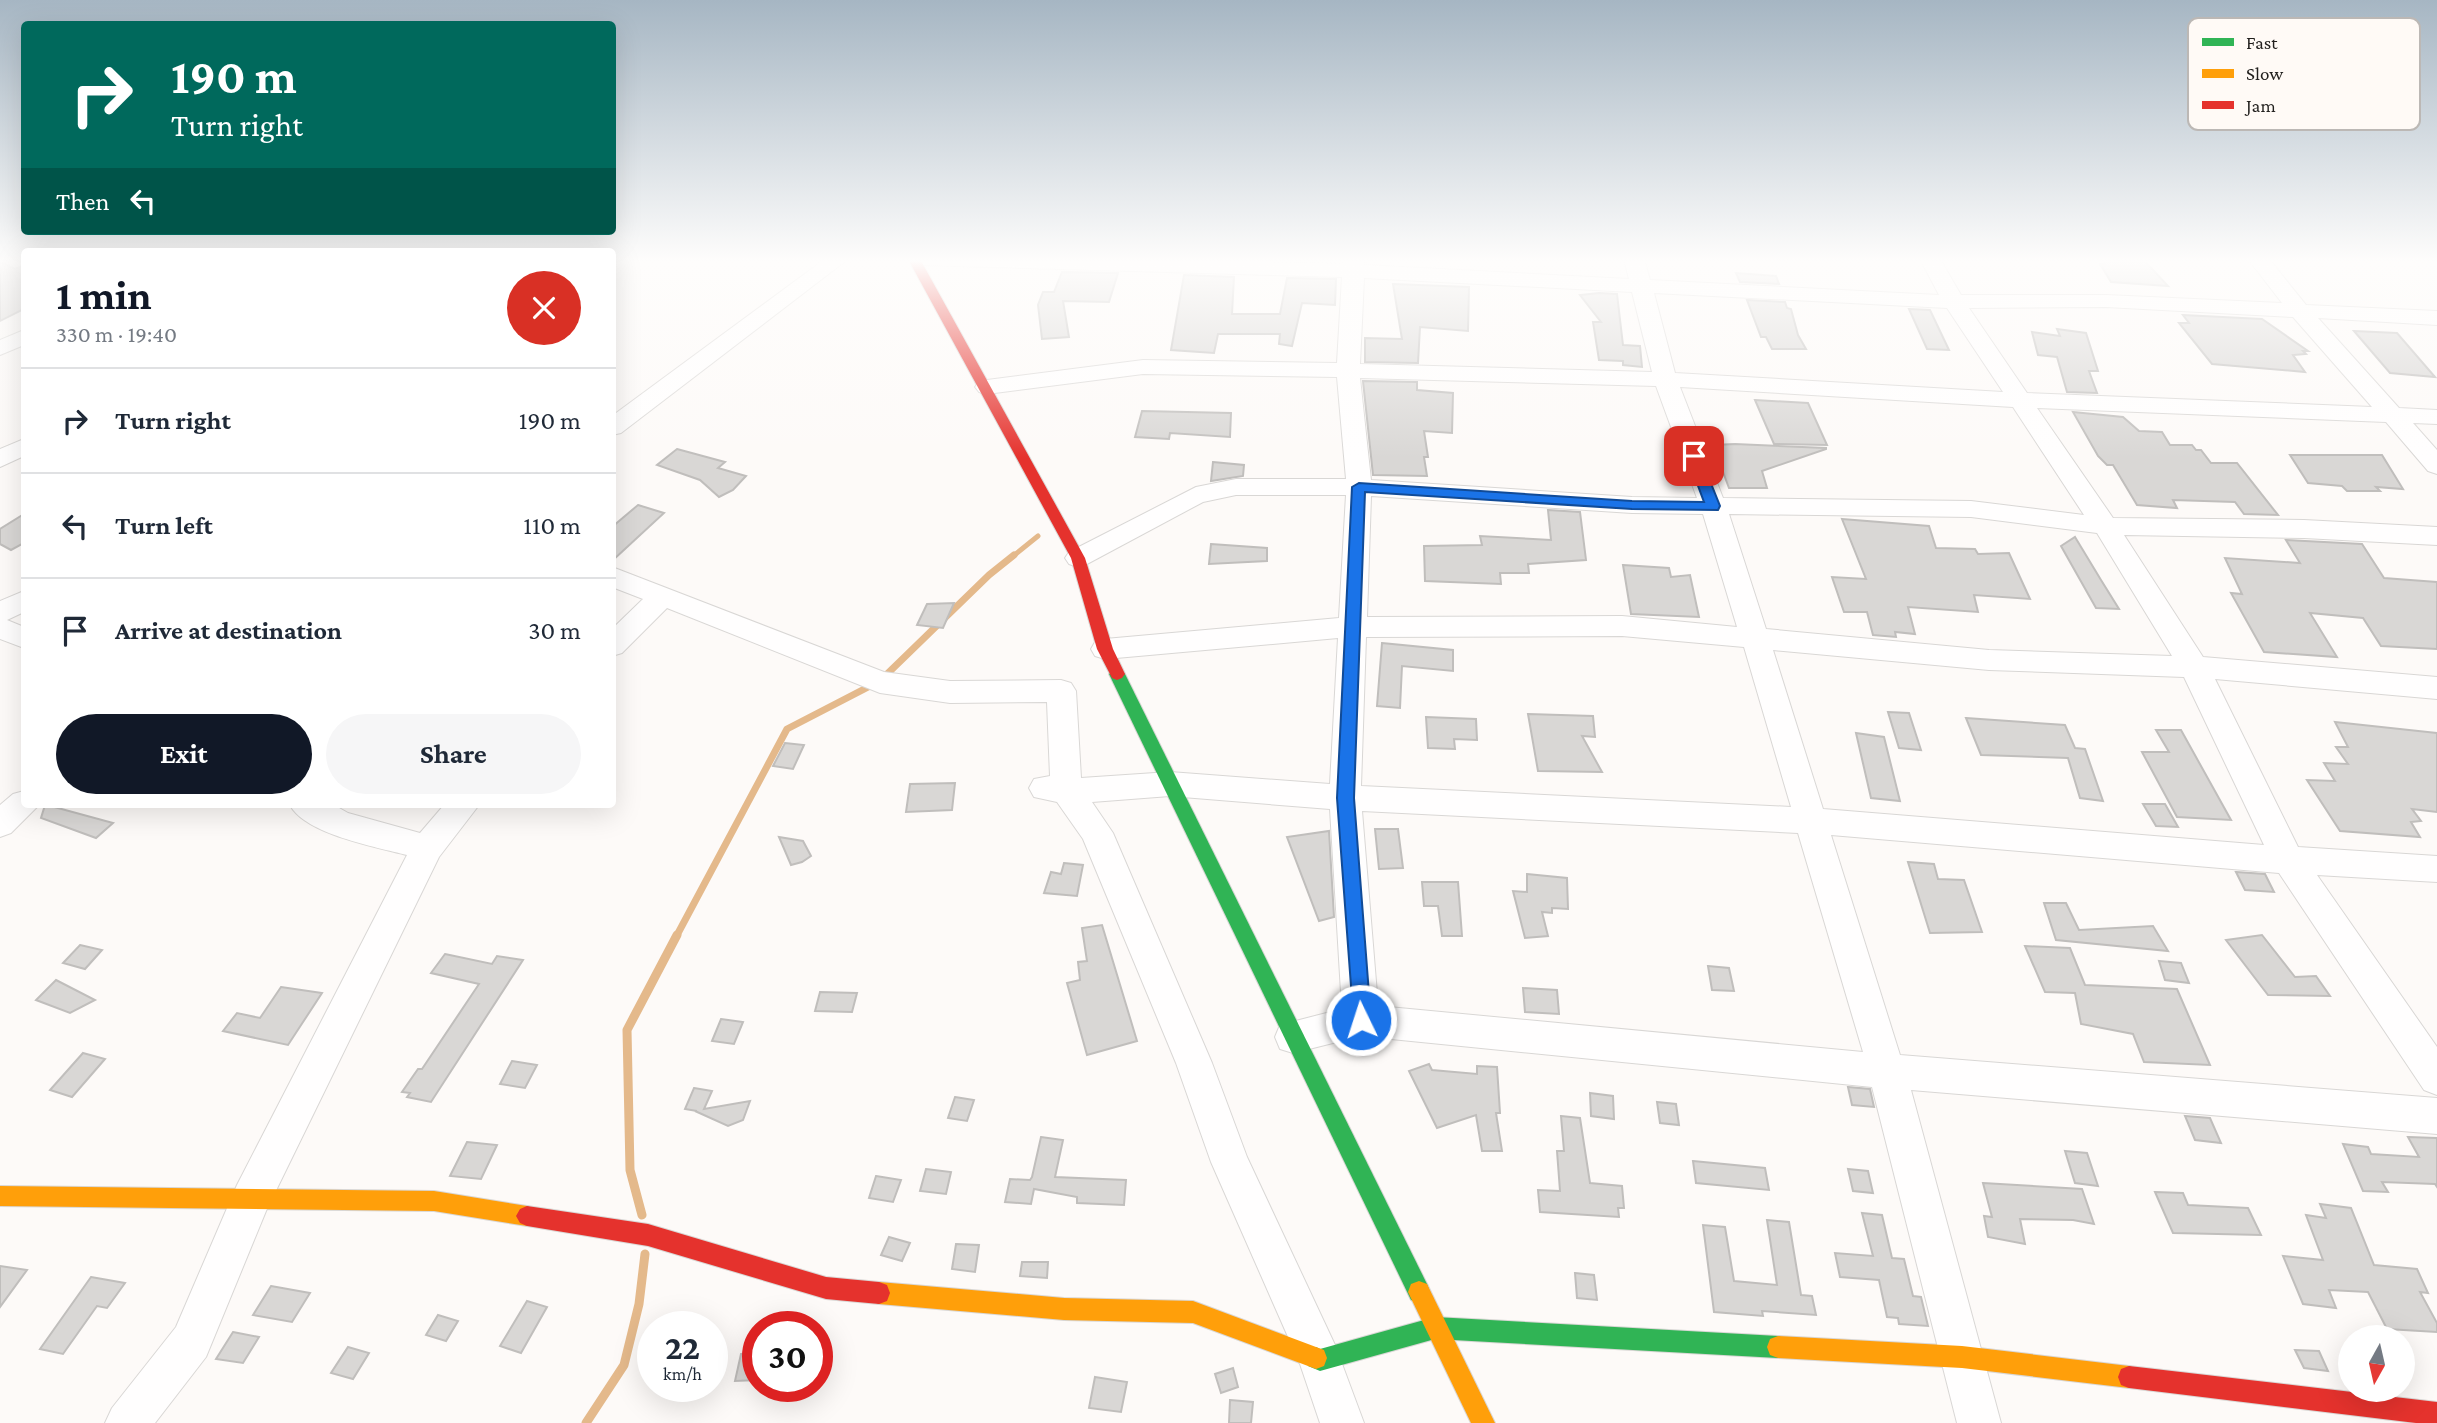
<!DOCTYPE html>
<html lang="en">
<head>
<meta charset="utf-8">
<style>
  body { margin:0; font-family:"Crimson Pro",serif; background:#f6f6f7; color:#1f2937; height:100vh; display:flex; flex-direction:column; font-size:26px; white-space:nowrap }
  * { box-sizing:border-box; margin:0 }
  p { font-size:23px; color:#747a83 }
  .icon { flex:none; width:38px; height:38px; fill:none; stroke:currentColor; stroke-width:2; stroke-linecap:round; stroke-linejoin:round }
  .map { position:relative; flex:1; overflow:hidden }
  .sheet { position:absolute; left:21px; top:248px; width:595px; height:560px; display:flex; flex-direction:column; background:#fff; border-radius:7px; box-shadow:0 7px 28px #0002 }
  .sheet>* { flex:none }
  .hud { position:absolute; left:21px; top:21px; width:595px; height:214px; border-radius:7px; box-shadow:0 7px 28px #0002; background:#00695c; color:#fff; overflow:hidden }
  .needle { width:46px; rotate:188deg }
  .fabs { position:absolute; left:2338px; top:1325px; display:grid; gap:14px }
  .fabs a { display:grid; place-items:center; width:77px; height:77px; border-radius:50%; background:#fff; box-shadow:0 7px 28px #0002; font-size:35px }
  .speed { position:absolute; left:637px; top:1311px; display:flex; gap:14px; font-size:35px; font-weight:700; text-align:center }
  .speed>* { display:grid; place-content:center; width:91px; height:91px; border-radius:50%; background:#fff; box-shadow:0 7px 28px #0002; line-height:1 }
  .speed small { font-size:18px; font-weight:400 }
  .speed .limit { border:10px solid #d22; background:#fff; color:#111 }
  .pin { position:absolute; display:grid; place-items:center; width:60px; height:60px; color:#fff; margin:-30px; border-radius:14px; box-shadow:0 4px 10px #0006 }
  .me { position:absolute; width:77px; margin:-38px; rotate:356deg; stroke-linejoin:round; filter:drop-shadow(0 0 5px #0008) }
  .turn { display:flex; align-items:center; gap:24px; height:147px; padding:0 35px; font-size:32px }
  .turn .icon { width:91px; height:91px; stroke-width:2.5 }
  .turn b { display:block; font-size:49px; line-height:60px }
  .then { display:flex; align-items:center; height:66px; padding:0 35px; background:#0003; gap:14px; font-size:26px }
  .round { display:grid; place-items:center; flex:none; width:74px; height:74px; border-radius:37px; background:#f6f6f7 }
  .summary { display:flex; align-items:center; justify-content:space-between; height:119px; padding:0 35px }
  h1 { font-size:42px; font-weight:700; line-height:52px; color:#111827 }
  .cta { display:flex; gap:14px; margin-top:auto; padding:14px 35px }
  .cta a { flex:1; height:80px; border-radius:42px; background:#111827; color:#fff; font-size:28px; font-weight:700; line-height:80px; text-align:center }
  .cta a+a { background:#f6f6f7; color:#1f2937 }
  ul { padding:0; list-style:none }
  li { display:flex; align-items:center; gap:21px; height:105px; padding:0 35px; border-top:2px solid #e0e1e3 }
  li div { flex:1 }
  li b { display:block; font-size:26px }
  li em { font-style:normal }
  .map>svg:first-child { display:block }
</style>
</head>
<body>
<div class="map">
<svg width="2437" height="1423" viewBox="0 0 2437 1423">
  <rect width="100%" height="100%" fill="#fdfaf8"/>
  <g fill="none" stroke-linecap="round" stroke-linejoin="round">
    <polyline stroke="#e4b98b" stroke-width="5" points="1012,557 1038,536"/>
    <g stroke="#e4b98b" stroke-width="7">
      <polyline points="884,677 989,575 1014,555"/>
      <polyline points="676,937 787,729 874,684"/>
    </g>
    <g stroke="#e4b98b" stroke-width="9">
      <polyline points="642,1215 630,1170 627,1030 677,935"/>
      <polyline points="586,1423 624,1365 639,1304 645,1254"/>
    </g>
  </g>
  <g fill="#d9d7d5" stroke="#c0bebc" stroke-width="2">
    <polygon points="2101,259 2143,259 2168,286 2111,282 2100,264 2105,264"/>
    <polygon points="0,262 15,269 24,265 24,309 0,321"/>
    <polygon points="1062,272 1118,273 1109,302 1063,301 1069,337 1042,339 1038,305 1043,292 1054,292"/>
    <polygon points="1736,273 1776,276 1779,284 1740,282"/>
    <polygon points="1184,275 1234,277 1232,314 1280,314 1287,278 1336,279 1335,305 1302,303 1292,346 1279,344 1280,334 1218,334 1214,353 1171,350"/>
    <polygon points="1393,284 1469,287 1468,331 1420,327 1418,363 1365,362 1365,338 1402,339"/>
    <polygon points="1599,293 1617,294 1623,345 1640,346 1642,367 1623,365 1623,361 1599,360 1593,322 1601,322 1580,295"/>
    <polygon points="1747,300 1785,302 1787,308 1791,309 1798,335 1806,349 1772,349 1766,337 1761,337"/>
    <polygon points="1909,309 1930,310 1949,350 1927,349"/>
    <polygon points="2183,315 2262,319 2308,351 2303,351 2306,354 2293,355 2305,372 2212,364 2179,323 2189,323"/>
    <polygon points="2057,329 2086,333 2098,371 2089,371 2097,393 2067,392 2057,357 2038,355 2032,332 2060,336"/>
    <polygon points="2354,331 2397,333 2435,377 2390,373"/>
    <polygon points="1363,381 1417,382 1417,390 1453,393 1452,433 1424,431 1428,457 1424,457 1427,476 1373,475"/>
    <polygon points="1755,400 1808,403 1827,445 1774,444"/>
    <polygon points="1142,411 1231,413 1230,437 1170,433 1169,439 1135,437"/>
    <polygon points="2073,412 2123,417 2139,431 2162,432 2170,445 2192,445 2196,450 2201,450 2211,463 2237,463 2278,515 2244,514 2235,502 2173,500 2177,508 2137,505 2113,465 2107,465 2098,456"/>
    <polygon points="1735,444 1826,448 1826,449 1762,471 1767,488 1729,488 1713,445"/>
    <polygon points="677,449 725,462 718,468 746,476 733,490 719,497 700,480 657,465"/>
    <polygon points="2290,455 2382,455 2403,489 2376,487 2380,491 2347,491 2342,486 2308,483"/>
    <polygon points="1213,462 1244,465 1243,476 1211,481"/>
    <polygon points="638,505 664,513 612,561 612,527"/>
    <polygon points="1548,510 1580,512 1586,560 1528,564 1529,573 1500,573 1501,584 1425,581 1424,546 1482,545 1480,536 1551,540"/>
    <polygon points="24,514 24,543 11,550 0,544 0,529"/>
    <polygon points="1842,519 1929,526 1936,548 1975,549 1978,554 2009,553 2030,599 1974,595 1978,612 1908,607 1915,634 1895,632 1896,637 1873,635 1867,612 1844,612 1832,577 1866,579"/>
    <polygon points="2075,537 2101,580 2119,609 2096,608 2061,546"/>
    <polygon points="2286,540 2362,544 2384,578 2437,582 2437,649 2381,646 2363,618 2310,613 2337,657 2264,652 2231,593 2242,594 2225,558 2300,563"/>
    <polygon points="1211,544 1267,548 1267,561 1209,564"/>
    <polygon points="1623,565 1669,568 1671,577 1690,575 1699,617 1631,614"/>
    <polygon points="954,603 943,628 917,625 927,604"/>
    <polygon points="1382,643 1453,650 1453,671 1402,666 1400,708 1377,706"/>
    <polygon points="1888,712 1909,713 1921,750 1899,748"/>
    <polygon points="1528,714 1593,716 1595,737 1582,736 1602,772 1538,771"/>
    <polygon points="1426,717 1476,719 1477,740 1454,739 1455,749 1428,748"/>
    <polygon points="1966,718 2065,725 2075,748 2085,749 2103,801 2080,798 2068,758 1981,755"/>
    <polygon points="2335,722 2437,733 2437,812 2412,809 2421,821 2411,822 2420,837 2340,831 2307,780 2335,781 2324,763 2348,764 2336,747 2348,747"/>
    <polygon points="2156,730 2181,730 2231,820 2177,817 2142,752 2169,752"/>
    <polygon points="1856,733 1884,737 1900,801 1871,798"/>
    <polygon points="785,743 804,745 793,769 773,766"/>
    <polygon points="955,783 952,810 906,812 910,784"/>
    <polygon points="2143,804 2165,804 2178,827 2156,826"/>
    <polygon points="45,805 47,805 113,823 96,838 41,818"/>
    <polygon points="1375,829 1398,829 1403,868 1379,869"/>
    <polygon points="1329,831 1334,917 1319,921 1287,837"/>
    <polygon points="779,837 803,841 811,856 802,862 791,865"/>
    <polygon points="1908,862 1934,864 1938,879 1964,880 1982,932 1930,933"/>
    <polygon points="1064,863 1083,865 1077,896 1044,893 1051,872 1061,874"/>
    <polygon points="2236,872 2265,874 2274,892 2245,890"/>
    <polygon points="1527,874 1567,878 1568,909 1552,908 1552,913 1542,912 1548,936 1525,938 1513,891 1527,892"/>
    <polygon points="1422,882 1458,882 1462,936 1442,936 1438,906 1424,906"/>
    <polygon points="2044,903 2066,903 2079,930 2153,926 2168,951 2056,940"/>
    <polygon points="1102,925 1137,1041 1087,1055 1067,983 1080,980 1078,962 1087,961 1082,928"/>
    <polygon points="2262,935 2295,977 2316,976 2330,996 2268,995 2226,940"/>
    <polygon points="80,945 102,950 85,969 63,963"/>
    <polygon points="2025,946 2070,948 2085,985 2177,989 2210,1065 2144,1062 2133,1034 2081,1024 2075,993 2045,992"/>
    <polygon points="445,954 492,964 497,956 523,960 431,1102 407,1097 410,1093 402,1092 418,1069 422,1069 479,984 431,973"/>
    <polygon points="2159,961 2181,963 2189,983 2165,980"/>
    <polygon points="1708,966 1729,968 1734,991 1712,990"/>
    <polygon points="56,980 95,1000 70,1013 36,1000"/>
    <polygon points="281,987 322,993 288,1045 223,1031 237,1013 260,1018"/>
    <polygon points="1523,988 1557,990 1559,1014 1525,1012"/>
    <polygon points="820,992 857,993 852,1012 815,1011"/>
    <polygon points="721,1019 743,1022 734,1044 712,1041"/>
    <polygon points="83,1053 105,1059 72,1097 50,1090"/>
    <polygon points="512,1061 537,1065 525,1088 500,1084"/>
    <polygon points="1429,1064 1432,1070 1477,1074 1477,1066 1497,1067 1500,1113 1496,1113 1502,1151 1482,1151 1476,1115 1437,1128 1409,1071"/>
    <polygon points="1848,1087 1870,1089 1874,1107 1852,1105"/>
    <polygon points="694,1088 712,1091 704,1109 750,1101 743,1120 728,1126 695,1111 697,1111 685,1109"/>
    <polygon points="1590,1093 1613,1096 1614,1119 1591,1116"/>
    <polygon points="955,1097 974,1100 967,1121 948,1118"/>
    <polygon points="1657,1102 1676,1104 1679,1125 1660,1123"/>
    <polygon points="1561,1116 1580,1118 1590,1183 1622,1186 1624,1208 1618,1208 1619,1217 1540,1212 1538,1190 1560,1191 1557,1151 1564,1151"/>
    <polygon points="2185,1116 2210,1118 2221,1143 2195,1140"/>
    <polygon points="1041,1137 1063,1140 1055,1177 1126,1180 1124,1205 1077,1203 1077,1197 1034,1189 1031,1204 1005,1202 1010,1179 1030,1180 1032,1177"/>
    <polygon points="2408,1137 2437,1138 2437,1187 2435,1184 2382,1182 2388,1192 2363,1191 2343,1144 2368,1147 2371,1154 2419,1157"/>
    <polygon points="467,1142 497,1145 481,1179 450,1176"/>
    <polygon points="2065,1151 2087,1153 2098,1186 2075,1183"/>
    <polygon points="1693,1161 1765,1168 1769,1190 1696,1183"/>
    <polygon points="926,1169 951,1172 946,1194 920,1191"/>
    <polygon points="1848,1169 1868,1171 1873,1193 1853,1191"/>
    <polygon points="876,1176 901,1180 893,1202 869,1198"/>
    <polygon points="1983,1183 2082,1189 2094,1224 2073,1220 2020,1219 2025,1244 1988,1237 1984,1216 1992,1217"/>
    <polygon points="2155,1192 2183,1193 2188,1205 2248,1208 2261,1235 2173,1233"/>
    <polygon points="2320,1204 2351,1208 2374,1265 2417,1269 2428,1293 2420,1292 2437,1323 2437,1332 2387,1329 2368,1292 2329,1290 2336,1308 2303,1304 2283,1256 2323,1260 2306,1215 2326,1218"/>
    <polygon points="1862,1213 1882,1215 1892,1258 1904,1259 1913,1296 1921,1297 1928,1326 1899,1324 1898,1318 1887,1317 1879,1280 1840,1277 1835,1253 1873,1256"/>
    <polygon points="1767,1220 1789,1222 1801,1295 1812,1296 1816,1315 1762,1311 1763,1316 1714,1312 1703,1225 1725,1227 1734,1281 1777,1285"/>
    <polygon points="889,1237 910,1243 902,1261 881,1255"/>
    <polygon points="956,1244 979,1245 975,1272 952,1269"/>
    <polygon points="1022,1262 1048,1262 1047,1278 1020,1276"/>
    <polygon points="0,1266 27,1270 0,1307"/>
    <polygon points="1575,1273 1594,1275 1597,1300 1577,1298"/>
    <polygon points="91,1277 125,1283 107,1308 97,1306 63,1354 40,1349"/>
    <polygon points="271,1286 310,1293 292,1322 253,1315"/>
    <polygon points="527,1301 547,1307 521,1353 500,1346"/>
    <polygon points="438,1315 458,1321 446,1341 426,1335"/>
    <polygon points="233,1332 259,1337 243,1363 216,1359"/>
    <polygon points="348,1347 369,1353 353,1379 331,1373"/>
    <polygon points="2295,1350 2319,1351 2328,1371 2304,1368"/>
    <polygon points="758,1353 758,1380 735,1381 741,1354"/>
    <polygon points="1233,1368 1238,1387 1221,1393 1215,1374"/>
    <polygon points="1095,1377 1127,1382 1121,1412 1089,1408"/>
    <polygon points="1230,1400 1253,1402 1251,1423 1229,1423"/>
  </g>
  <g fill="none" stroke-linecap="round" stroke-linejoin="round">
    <defs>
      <g id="street">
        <polygon points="612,259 625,259 612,267"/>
        <polygon points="825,259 848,259 621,433 612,435 612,416"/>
        <path d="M910,259H1146L1343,264L1344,259H1364V265L1629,279L1624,259H1644L1650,280L1939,295L1920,259H1940L1961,295H2106L2282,303L2248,259H2269L2306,305L2437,311V325L2318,318L2399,408L2437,410V424L2413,423L2437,450V474L2428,471L2386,422L2037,408L2113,518L2304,520L2437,527V545L2304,538L2124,535L2203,657L2437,677V699L2215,679L2298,847L2437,856V882L2317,875L2437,1047V1095L2424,1090L2279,873L1831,835L1900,1055L2437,1098V1134L1911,1090L2001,1423H1957L1872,1087L1361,1036L1293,1053L1280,1049L1275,1037L1280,1025L1342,1009L1330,809L1170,796L1092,802L1113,833L1212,1063L1247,1157L1335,1345L1364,1423H1320L1300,1364L1211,1162L1176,1063L1083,839L1057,802L1034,797L1029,788L1034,779L1050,776L1047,702L950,703L880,693L667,608L622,653L612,656V629L643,599L612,587V567L884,672L950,681L1061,680L1071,683L1076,691L1081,778L1170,772L1330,784L1338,638L1105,659L1095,656L1091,649L1095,642L1105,639L1339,618L1346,495H1236L1203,502L1087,564L1078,567L1069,564L1065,558L1069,552L1196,487L1236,479H1346L1337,377L1143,374L987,394L979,392L975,387L979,382L987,380L1143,360L1337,363L1342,277L920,265ZM1364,278L1632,292L1652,372L1360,364ZM1654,293L1947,308L2003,392L1675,373ZM2106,307L2293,317L2372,407L2027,393L1969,308ZM1360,378L1656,386L1697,498L1632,497L1371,480ZM1680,387L2013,407L2084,515L1971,501L1723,498ZM1371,496L1632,513L1703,514L1737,627L1622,616L1367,617ZM1729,514L1971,517L2097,533L2172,656L1989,650L1766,629ZM1622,636L1744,647L1791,807L1361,786L1366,637ZM1773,650L1989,670L2184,677L2264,845L1823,809ZM1362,811L1798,833L1863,1052L1378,1006Z"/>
        <polygon points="24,330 24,345 0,355 0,340"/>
        <polygon points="24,439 24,456 0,467 0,449"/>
        <polygon points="24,591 24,612 7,620 24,627 24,648 0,639 0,601"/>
        <polygon points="24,791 24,805 39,805 11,833 0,837 0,805 13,794"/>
        <path d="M290,805H334L348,813L420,833L444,805H479L439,857L266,1211L206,1357L155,1423H105L112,1408L176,1327L237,1185L407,855C376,847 305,834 290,805Z"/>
      </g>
      <g id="fast">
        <polygon points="1117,668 1125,674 1427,1284 1430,1292 1427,1300 1419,1303 1411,1300 1109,674"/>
        <polygon points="1435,1317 1778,1336 1786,1339 1789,1347 1786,1355 1778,1358 1435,1339 1320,1371 1308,1366 1305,1358 1308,1350 1316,1347 1320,1349"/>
      </g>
      <g id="slow">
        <polygon points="0,1186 434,1191 527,1206 534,1209 538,1216 534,1223 527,1226 434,1211 0,1206"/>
        <polygon points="1419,1281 1427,1284 1495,1423 1471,1423 1408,1292 1411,1284"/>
        <polygon points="879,1282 1064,1298 1193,1301 1324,1350 1327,1358 1324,1366 1316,1369 1193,1323 1064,1320 879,1304 871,1301 868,1293 871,1285"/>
        <polygon points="1778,1336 1962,1346 2129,1366 2137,1369 2140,1377 2137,1385 2129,1388 1962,1368 1778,1358 1770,1355 1767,1347 1770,1339"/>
      </g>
      <g id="jam">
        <polygon points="908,259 920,259 1085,558 1113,649 1125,674 1122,678 1117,680 1112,678 1097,649 1071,558"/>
        <polygon points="527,1206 648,1224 826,1277 879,1282 887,1285 890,1293 887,1301 879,1304 826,1299 648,1246 527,1226 520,1223 516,1216 520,1209"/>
        <polygon points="2129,1366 2437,1402 2437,1423 2416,1423 2129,1388 2121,1385 2118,1377 2121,1369"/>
      </g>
    </defs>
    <use href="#street" stroke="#d9d7d5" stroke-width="2"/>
    <use href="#fast" stroke="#d9d7d5" stroke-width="2"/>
    <use href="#slow" stroke="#d9d7d5" stroke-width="2"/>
    <use href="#jam" stroke="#d9d7d5" stroke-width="2"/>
    <use href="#street" fill="#fffefe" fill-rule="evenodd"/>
    <use href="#fast" fill="#30b455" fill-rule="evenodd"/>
    <use href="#slow" fill="#ff9f0a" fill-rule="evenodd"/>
    <use href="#jam" fill="#e5322d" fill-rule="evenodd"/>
  </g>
  <linearGradient id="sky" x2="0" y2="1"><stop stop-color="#a6b6c3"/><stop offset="0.57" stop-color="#fefdfc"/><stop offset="1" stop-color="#fefdfc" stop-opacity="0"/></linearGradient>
  <rect width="2437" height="458" fill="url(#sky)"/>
  <polygon fill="#1a73e8" stroke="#114b97" stroke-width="2" points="1694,451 1700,456 1720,506 1718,510 1632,509 1365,492 1354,798 1371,1020 1368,1026 1361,1029 1354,1026 1337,798 1352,487 1359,483 1632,501 1704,502 1687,456"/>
  <rect x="2188" y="18" width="232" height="112" rx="10" fill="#fffaf6" stroke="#bcb8b5" stroke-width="2"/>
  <rect x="2202" y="38" width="32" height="8" fill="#30b455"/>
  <rect x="2202" y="69" width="32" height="9" fill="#ff9f0a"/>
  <rect x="2202" y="101" width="32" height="8" fill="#e5322d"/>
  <g font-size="19" fill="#211f1d">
    <text x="2246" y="49">Fast</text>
    <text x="2246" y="80">Slow</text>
    <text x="2246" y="112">Jam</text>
  </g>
</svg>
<div class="fabs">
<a><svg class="needle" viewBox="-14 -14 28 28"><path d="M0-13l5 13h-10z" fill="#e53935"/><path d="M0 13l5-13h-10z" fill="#747a83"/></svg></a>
</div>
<div class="speed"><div>22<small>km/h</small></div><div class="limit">30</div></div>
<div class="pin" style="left:1694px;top:456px;background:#d93025"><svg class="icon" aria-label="arrive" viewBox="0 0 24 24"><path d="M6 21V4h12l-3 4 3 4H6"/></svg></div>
<svg class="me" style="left:1361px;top:1020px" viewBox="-20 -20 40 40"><circle r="17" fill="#1a73e8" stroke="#fff" stroke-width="3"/><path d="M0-11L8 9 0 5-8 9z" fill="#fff"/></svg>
<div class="hud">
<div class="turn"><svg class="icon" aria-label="right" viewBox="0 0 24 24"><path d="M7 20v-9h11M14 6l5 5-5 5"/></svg><div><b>190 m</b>Turn right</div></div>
<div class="then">Then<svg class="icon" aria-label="left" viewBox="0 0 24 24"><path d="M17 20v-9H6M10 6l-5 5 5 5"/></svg></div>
</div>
<section class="sheet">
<div class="summary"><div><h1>1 min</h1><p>330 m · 19:40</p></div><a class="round" style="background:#d93025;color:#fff"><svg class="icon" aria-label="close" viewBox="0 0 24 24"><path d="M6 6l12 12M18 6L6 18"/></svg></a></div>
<ul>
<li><svg class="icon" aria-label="right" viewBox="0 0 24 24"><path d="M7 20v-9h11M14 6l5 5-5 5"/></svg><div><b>Turn right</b></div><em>190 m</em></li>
<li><svg class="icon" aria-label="left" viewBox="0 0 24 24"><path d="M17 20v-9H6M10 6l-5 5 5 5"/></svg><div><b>Turn left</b></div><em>110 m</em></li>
<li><svg class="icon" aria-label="arrive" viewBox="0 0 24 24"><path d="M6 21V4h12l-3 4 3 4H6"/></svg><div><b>Arrive at destination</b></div><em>30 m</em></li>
</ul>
<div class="cta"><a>Exit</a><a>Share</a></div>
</section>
</div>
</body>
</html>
